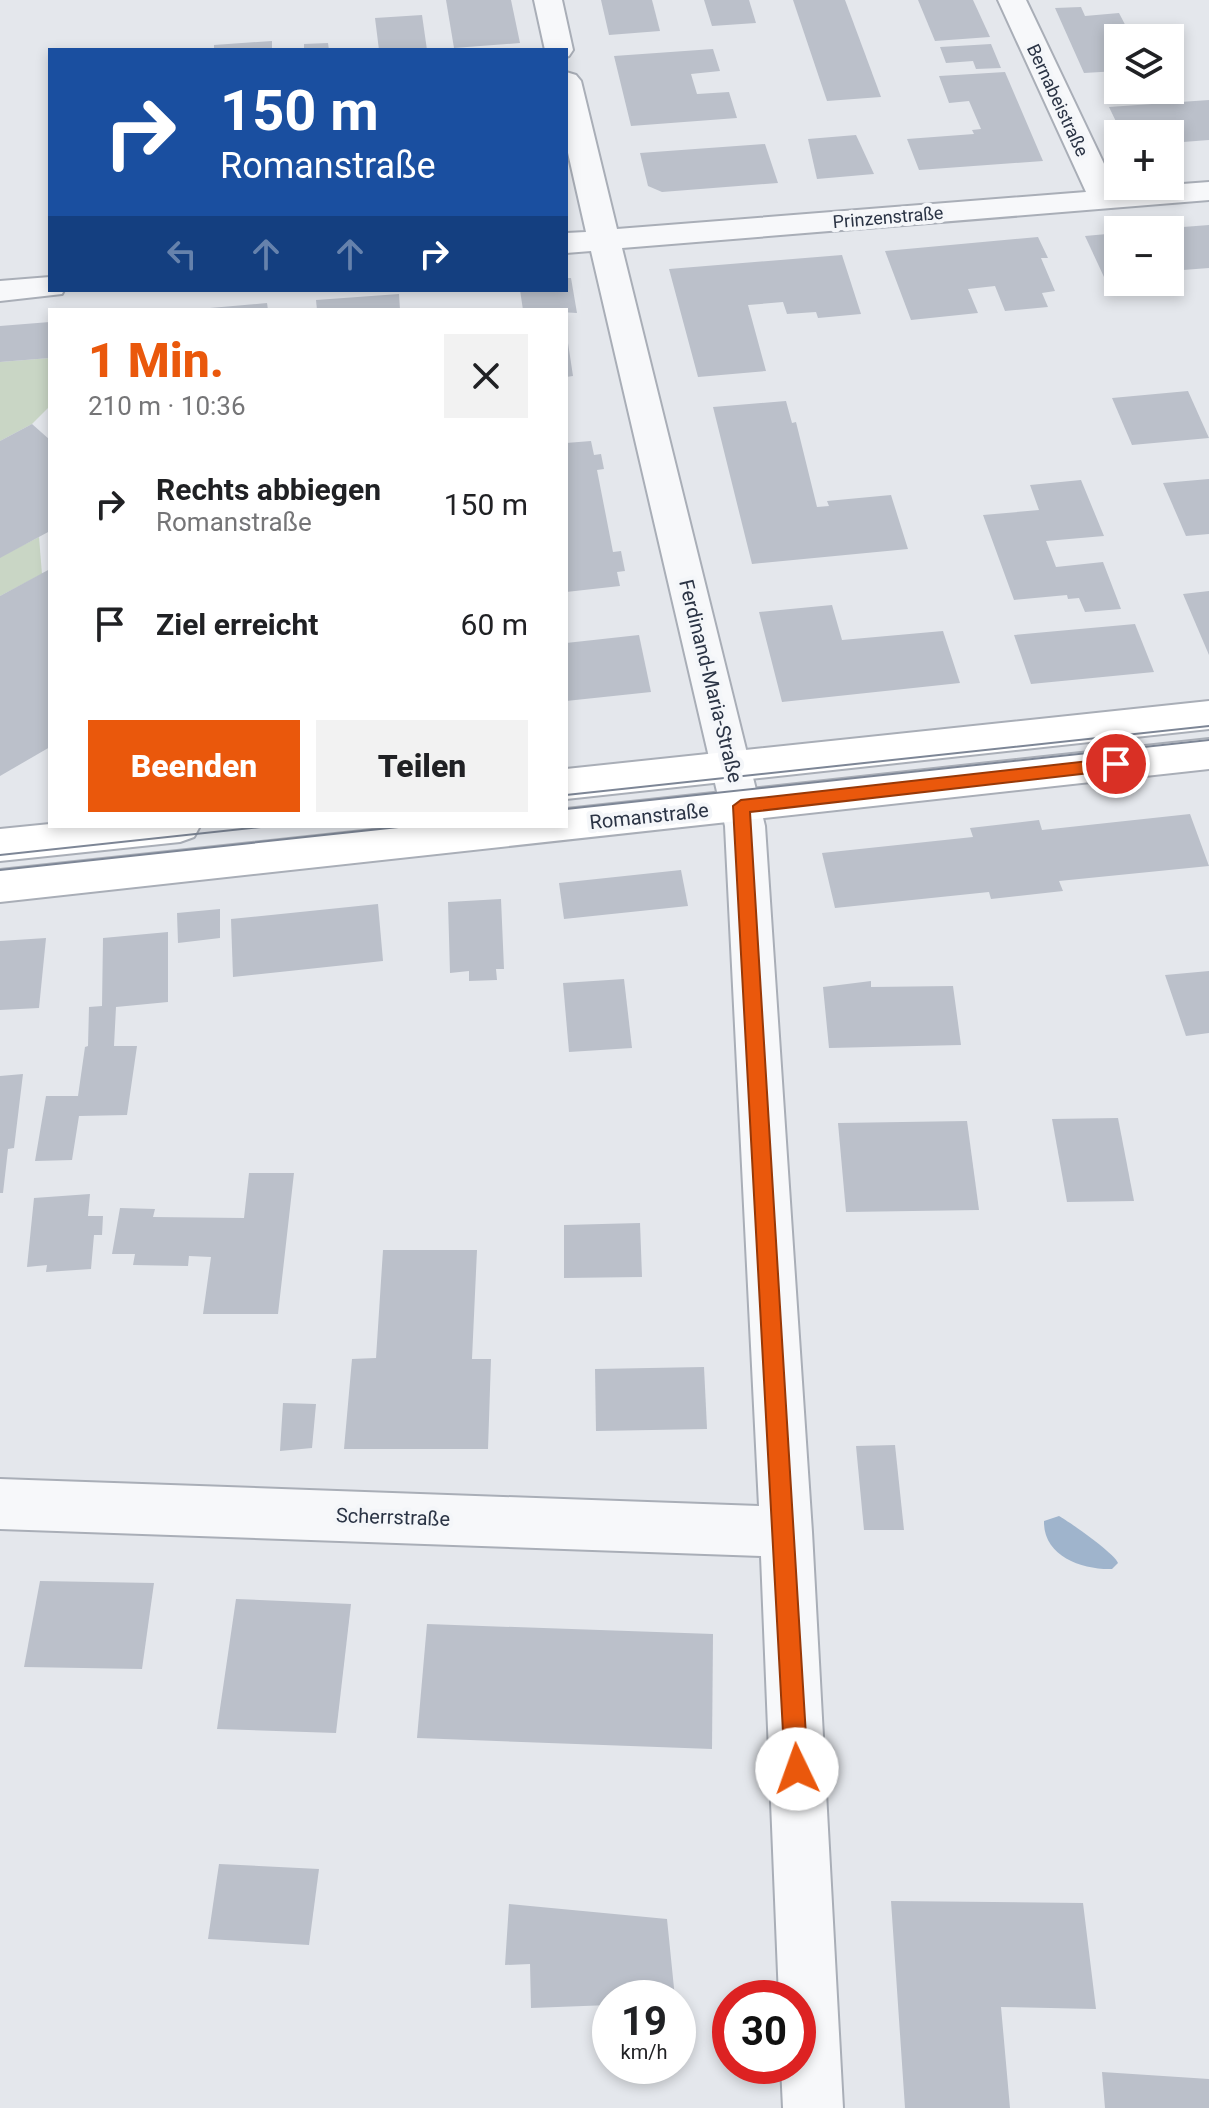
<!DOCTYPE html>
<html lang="de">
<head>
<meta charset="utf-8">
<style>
  body { margin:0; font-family:Roboto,sans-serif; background:#f2f2f2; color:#202124; height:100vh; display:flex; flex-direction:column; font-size:30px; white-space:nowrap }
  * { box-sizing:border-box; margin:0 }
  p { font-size:26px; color:#757577 }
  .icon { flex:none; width:44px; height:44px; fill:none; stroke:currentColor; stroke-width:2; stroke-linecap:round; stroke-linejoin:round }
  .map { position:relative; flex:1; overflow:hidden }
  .drawer { position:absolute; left:48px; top:308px; width:520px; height:520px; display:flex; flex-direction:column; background:#fff; border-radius:0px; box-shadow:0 4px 12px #0003 }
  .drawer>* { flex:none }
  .guide { position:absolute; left:48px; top:48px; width:520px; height:244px; border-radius:0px; box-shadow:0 4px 12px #0003; background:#1a4fa0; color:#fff; overflow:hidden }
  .fabs { position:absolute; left:1104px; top:24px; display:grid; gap:16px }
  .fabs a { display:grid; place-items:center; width:80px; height:80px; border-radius:0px; background:#fff; box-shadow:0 4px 12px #0003; font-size:40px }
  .speed { position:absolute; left:592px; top:1980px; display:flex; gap:16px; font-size:40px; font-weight:700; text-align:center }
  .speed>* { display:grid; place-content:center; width:104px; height:104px; border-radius:50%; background:#fff; box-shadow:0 4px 12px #0003; line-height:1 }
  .speed small { font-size:20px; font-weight:400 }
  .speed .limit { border:12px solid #d22; background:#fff; color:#111 }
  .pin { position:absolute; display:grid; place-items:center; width:68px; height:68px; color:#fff; margin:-34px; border:4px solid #fff; border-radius:50%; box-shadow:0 2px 8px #0007 }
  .me { position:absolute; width:88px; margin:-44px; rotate:357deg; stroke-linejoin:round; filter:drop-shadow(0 0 6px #0008) }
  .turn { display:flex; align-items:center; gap:28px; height:168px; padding:0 40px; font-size:36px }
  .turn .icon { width:104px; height:104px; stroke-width:2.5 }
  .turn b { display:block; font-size:56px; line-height:68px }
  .lanes { display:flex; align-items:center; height:76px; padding:0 40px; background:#0003; justify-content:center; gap:40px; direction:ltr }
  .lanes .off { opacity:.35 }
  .round { display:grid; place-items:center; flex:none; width:84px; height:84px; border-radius:0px; background:#f2f2f2 }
  .overview { display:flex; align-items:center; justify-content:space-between; height:136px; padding:0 40px }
  h1 { font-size:48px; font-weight:800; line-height:60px; color:#ea580c }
  .action { display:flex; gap:16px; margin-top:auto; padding:16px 40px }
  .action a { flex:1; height:92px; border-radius:0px; background:#ea580c; color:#fff; font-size:32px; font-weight:800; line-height:92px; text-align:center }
  .action a+a { background:#f2f2f2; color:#202124 }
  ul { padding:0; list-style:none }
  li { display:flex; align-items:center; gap:24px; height:120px; padding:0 40px }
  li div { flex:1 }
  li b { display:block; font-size:30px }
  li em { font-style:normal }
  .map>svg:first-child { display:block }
</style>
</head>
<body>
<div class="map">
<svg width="1209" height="2108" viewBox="0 0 1209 2108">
  <rect width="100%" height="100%" fill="#e4e7ec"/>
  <g fill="#c9d6c5">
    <polygon points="50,358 50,406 32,424 0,441 0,362"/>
    <polygon points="39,537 42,574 0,596 0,557"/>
  </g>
  <path fill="#9fb4cc" d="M1059,1516C1071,1523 1114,1553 1118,1563L1112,1569C1082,1570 1043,1556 1044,1521Z"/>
  <g fill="#bbc0ca">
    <polygon points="446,0 511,0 520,43 454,48"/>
    <polygon points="601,0 652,0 660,31 609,35"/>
    <polygon points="704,0 749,0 756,23 712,26"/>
    <polygon points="793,0 845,0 881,97 827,101"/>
    <polygon points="918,0 973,0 990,37 935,41"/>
    <polygon points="1081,7 1085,16 1119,13 1132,38 1118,38 1118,71 1084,73 1055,8"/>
    <polygon points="422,15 427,50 379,50 375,18"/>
    <polygon points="272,41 272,50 214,50 214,45"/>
    <polygon points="328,43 329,50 304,50 304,44"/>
    <polygon points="991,44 1001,68 976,69 973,61 946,63 940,47"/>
    <polygon points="713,49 720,71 691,74 697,94 729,92 737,118 631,126 614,56"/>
    <polygon points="1005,72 1043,161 919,170 907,139 974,134 972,130 981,129 969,101 949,103 939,76"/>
    <polygon points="1209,100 1209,140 1170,143 1170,134 1122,134 1109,107"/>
    <polygon points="856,135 874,174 817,179 808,139"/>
    <polygon points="765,144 778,183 662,192 648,186 640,153"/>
    <polygon points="1209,225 1209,268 1170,271 1170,228"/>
    <polygon points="1118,233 1118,276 1104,277 1085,236"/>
    <polygon points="1038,237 1048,258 1041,258 1055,291 1042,293 1048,307 1005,311 995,286 968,289 978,313 911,320 885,251"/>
    <polygon points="842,255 861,314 818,318 816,312 787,314 783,302 748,305 766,371 698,377 669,269"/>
    <polygon points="566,278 571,278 577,313 523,310 520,290 566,290"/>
    <polygon points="399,294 400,310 317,310 316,300"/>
    <polygon points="267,303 268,310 210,310 210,308"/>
    <polygon points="50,322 50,358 0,362 0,326"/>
    <polygon points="566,343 568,343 573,376 566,377"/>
    <polygon points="1188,391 1209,438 1132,445 1112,398"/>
    <polygon points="786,401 792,423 796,422 817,507 829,506 827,501 891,495 908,549 752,564 713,407"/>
    <polygon points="32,424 50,440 50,531 0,558 0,441"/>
    <polygon points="591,441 594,455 601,454 604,469 597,470 613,552 621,551 625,571 617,572 620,586 566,592 566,443"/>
    <polygon points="1209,479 1209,534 1186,536 1163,483"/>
    <polygon points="1081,480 1104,536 1046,541 1056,567 1103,562 1121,609 1085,612 1079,598 1068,599 1067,595 1014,600 983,515 1039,510 1030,485"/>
    <polygon points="50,569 50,747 0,776 0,596"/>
    <polygon points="1209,591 1209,655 1183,594"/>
    <polygon points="832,605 842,640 943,631 960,683 782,702 759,612"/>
    <polygon points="1135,624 1154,672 1031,684 1014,635"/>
    <polygon points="639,635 651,692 566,701 566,643"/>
    <polygon points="1190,814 1209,866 1059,881 1063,891 991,899 989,892 835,908 822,853 973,837 970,828 1039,820 1042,830"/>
    <polygon points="681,870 688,906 564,919 559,883"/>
    <polygon points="501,899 504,969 496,969 497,980 469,981 469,971 450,973 448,902"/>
    <polygon points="378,904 383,961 233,977 231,919"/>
    <polygon points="220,909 220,938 178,943 177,913"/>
    <polygon points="168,932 168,1002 116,1007 114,1046 137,1046 127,1115 79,1116 72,1160 35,1161 46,1096 78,1096 85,1047 88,1046 89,1007 102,1006 103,938"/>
    <polygon points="46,938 39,1008 0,1010 0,941"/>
    <polygon points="1209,971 1209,1033 1186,1036 1165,975"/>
    <polygon points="624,979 632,1048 569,1052 563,983"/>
    <polygon points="871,981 871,987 953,986 961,1045 829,1048 823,987"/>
    <polygon points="23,1074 14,1148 8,1149 3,1193 0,1193 0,1076"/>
    <polygon points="1118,1118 1134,1201 1067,1202 1052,1119"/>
    <polygon points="967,1121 979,1210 846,1212 838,1123"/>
    <polygon points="249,1173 294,1173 278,1314 203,1314 211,1257 189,1256 188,1266 133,1265 135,1254 112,1254 120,1208 155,1209 153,1217 244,1218"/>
    <polygon points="90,1194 88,1216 103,1216 102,1235 94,1235 91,1269 46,1272 47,1265 27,1267 34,1198"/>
    <polygon points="640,1223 642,1277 564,1278 564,1225"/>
    <polygon points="383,1250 477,1250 472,1359 491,1359 488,1449 344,1449 352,1359 376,1358"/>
    <polygon points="704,1367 707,1429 596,1431 595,1369"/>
    <polygon points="283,1403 316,1404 312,1448 280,1451"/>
    <polygon points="895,1445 904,1530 864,1530 856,1446"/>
    <polygon points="40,1581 154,1583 142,1669 24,1667"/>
    <polygon points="236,1599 351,1604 336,1733 217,1729"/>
    <polygon points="427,1624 713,1634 712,1749 417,1738"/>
    <polygon points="219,1864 319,1869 309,1945 208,1939"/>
    <polygon points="891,1901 1083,1903 1096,2009 1001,2007 1010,2108 905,2108"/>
    <polygon points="509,1904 667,1919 675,1998 610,1998 610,2005 531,2008 530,1964 505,1965"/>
    <polygon points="1102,2072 1209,2079 1209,2108 1105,2108"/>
  </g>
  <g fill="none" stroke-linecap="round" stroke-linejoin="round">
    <defs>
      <g id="minor">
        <polygon points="534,0 562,0 573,50 569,56 566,57 566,50 545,50"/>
        <polygon points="998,0 1026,0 1116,189 1209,182 1209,200 622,248 765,826 812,1532 843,2108 783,2108 781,2066 798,2066 798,1998 779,1998 761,1556 0,1529 0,1479 759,1506 725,826 591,251 566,253 566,233 586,232 566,144 566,72 576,75 581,81 617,229 1086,192"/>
        <polygon points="50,277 50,290 64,290 62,294 0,301 0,281"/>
      </g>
      <g id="secondary">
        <polygon points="1209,701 1209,729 566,799 566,769"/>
        <polygon points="1209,739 1209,769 0,902 0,870 409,826 566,826 566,809"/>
        <polygon points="50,824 50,826 200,826 194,837 180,842 0,861 0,829"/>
      </g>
    </defs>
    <use href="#minor" stroke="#a9aeb7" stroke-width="4"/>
    <use href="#secondary" stroke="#a9aeb7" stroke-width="4"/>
    <use href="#minor" fill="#f7f8fa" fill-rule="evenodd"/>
    <use href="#secondary" fill="#fff" fill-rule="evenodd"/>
    <g stroke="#7d8696" stroke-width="2">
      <polyline points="566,795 1209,726"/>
      <polyline points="566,809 1209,740"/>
      <polyline points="0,855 270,826"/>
      <polyline points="0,870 408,826"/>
    </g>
  </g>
  <polygon fill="#ea580c" stroke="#983908" stroke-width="2" points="1116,758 1124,764 1116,770 750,812 808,1769 805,1777 797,1780 789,1777 785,1769 733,806 741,800"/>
  <g text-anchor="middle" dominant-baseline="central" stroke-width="8" stroke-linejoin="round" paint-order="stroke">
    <g font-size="18" fill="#2b3445" stroke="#f4f6f9">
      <text transform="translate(1058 100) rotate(65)">Bernabeistraße</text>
      <text transform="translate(888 217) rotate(-5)">Prinzenstraße</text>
    </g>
    <g font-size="20" fill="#2b3445" stroke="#f4f6f9">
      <text transform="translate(711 681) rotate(76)">Ferdinand-Maria-Straße</text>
      <text transform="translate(649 816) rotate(-6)">Romanstraße</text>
      <text transform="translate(393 1517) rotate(2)">Scherrstraße</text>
    </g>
  </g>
</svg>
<div class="fabs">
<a><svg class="icon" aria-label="layers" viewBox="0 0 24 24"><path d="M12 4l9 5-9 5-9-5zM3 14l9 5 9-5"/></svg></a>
<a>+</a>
<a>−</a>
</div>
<div class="speed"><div>19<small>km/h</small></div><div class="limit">30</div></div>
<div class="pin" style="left:1116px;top:764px;background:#d93025"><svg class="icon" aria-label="arrive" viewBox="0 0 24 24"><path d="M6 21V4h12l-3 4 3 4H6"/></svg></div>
<svg class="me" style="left:797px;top:1769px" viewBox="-20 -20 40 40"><circle r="19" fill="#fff"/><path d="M0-13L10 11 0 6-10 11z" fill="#ea580c"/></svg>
<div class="guide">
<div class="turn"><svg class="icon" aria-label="right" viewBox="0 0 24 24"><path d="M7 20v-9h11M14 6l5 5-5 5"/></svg><div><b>150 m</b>Romanstraße</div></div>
<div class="lanes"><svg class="icon off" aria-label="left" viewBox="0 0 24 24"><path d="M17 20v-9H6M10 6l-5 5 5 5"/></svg><svg class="icon off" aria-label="ahead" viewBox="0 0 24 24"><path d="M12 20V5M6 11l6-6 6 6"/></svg><svg class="icon off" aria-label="ahead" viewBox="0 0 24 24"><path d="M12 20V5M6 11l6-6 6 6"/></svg><svg class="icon" aria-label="right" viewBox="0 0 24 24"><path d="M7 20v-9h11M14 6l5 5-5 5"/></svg></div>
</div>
<section class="drawer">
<div class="overview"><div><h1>1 Min.</h1><p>210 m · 10:36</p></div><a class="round"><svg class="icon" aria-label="close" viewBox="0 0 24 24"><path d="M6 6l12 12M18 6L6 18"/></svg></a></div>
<ul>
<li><svg class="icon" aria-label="right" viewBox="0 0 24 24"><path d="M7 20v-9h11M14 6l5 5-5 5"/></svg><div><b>Rechts abbiegen</b><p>Romanstraße</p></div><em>150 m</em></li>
<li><svg class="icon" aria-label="arrive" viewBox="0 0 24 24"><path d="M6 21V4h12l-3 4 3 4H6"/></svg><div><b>Ziel erreicht</b></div><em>60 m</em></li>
</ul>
<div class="action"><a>Beenden</a><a>Teilen</a></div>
</section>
</div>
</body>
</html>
